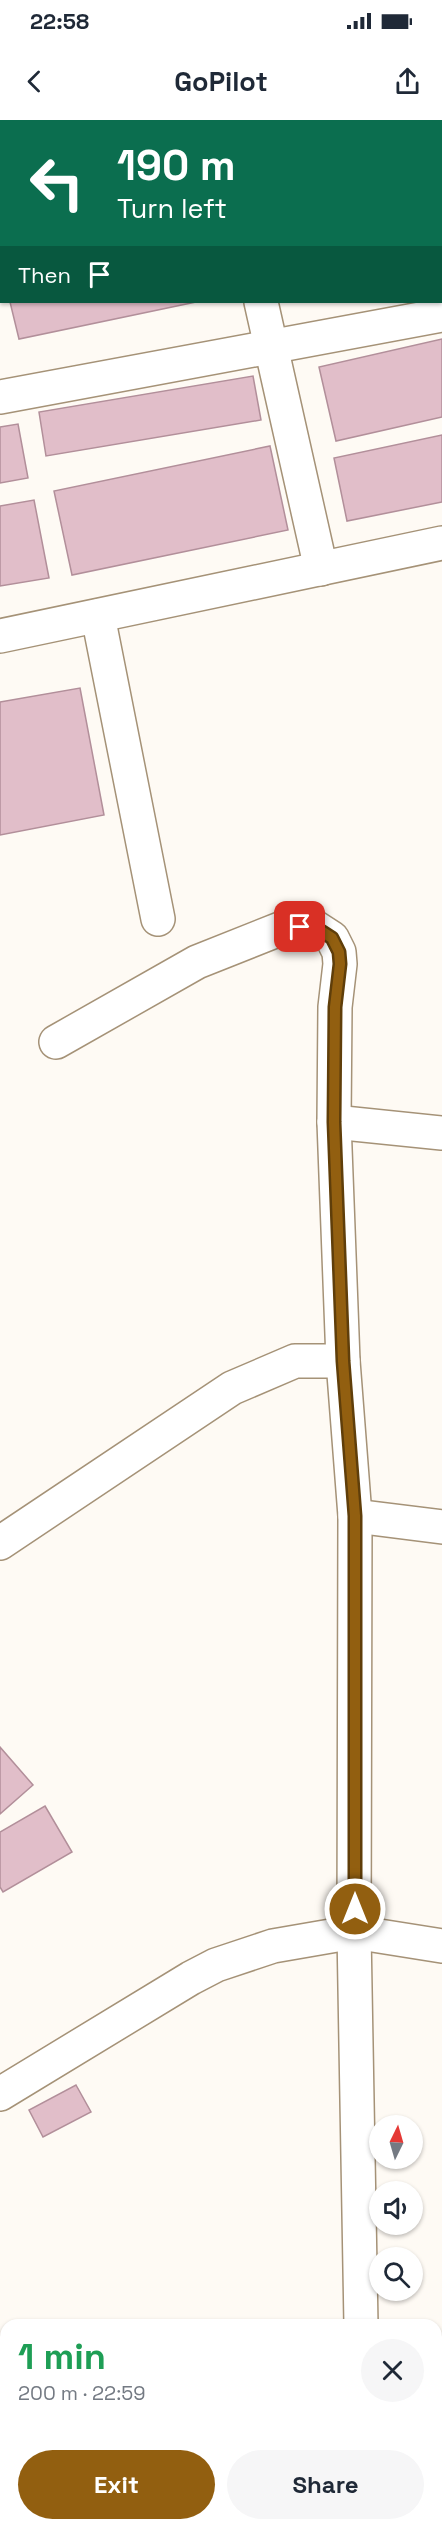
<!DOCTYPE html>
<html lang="en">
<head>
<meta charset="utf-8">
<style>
  body { margin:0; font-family:"Space Grotesk",sans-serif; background:#f6f6f7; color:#1f2937; height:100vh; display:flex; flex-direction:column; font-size:22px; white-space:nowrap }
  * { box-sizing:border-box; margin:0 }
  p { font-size:20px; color:#747a83 }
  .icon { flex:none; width:33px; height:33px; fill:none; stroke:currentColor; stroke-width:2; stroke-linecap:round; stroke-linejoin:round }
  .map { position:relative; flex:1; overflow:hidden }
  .sheet { position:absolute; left:0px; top:2199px; width:442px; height:212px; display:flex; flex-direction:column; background:#fff; border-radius:18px 18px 0 0; box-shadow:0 2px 4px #0004 }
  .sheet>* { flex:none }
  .banner { position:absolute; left:0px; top:0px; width:442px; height:183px; box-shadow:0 2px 4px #0004; background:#0b6e4f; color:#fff; overflow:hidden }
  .needle { width:39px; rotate:5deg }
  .controls { position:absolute; left:369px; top:1995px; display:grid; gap:12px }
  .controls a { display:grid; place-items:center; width:54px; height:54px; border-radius:50%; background:#fff; box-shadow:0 2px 4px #0004; font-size:30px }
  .pin { position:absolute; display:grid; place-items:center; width:51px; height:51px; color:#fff; margin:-26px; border-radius:12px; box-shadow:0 3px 9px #0006 }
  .me { position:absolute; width:66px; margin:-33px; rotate:0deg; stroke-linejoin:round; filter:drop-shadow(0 0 4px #0008) }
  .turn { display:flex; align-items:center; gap:21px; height:126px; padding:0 18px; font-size:27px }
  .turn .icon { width:78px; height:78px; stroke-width:2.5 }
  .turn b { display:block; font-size:42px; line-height:51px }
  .then { display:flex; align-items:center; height:57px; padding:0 18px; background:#0003; gap:12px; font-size:22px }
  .round { display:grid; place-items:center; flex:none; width:63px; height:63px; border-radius:32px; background:#f6f6f7 }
  .headline { display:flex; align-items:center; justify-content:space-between; height:102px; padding:0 18px }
  h1 { font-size:36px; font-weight:700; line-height:45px; color:#1e9e55 }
  .cta { display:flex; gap:12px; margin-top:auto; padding:12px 18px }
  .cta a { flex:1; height:69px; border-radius:36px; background:#925f10; color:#fff; font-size:24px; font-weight:700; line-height:69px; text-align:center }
  .cta a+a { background:#f6f6f7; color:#1f2937 }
  .status { display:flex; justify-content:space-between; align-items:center; height:42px; padding:0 30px; background:#fff; direction:ltr }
  .status svg { height:16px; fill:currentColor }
  header { display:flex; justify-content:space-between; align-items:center; height:78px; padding:0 18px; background:#fff; font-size:27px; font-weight:700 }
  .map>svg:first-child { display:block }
</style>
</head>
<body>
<div class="status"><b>22:58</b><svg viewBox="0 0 49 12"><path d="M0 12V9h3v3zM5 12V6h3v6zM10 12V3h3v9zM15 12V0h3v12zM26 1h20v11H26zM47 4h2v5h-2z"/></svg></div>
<header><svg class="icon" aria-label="back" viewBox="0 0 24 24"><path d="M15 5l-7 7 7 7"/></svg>GoPilot<svg class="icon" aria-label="share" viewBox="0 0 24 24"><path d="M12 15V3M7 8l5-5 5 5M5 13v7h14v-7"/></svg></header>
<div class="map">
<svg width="442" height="2410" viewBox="0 0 442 2410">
  <rect width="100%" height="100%" fill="#fefaf4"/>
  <g fill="#e1bec9" stroke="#b28f9a" stroke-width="1.5">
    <polygon points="270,0 442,0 442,26 441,2"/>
    <polygon points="441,49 442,49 441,139"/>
    <polygon points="2,52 2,111 0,111 0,53"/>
    <polygon points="10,182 196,182 19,219"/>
    <polygon points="442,219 442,297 336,321 319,247"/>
    <polygon points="253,256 261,300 46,336 39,292"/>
    <polygon points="18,304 28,358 0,363 0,307"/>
    <polygon points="442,315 442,382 347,401 334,338"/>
    <polygon points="270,326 288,410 72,455 54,371"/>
    <polygon points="34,380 49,458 0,466 0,386"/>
    <polygon points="80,568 104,695 0,715 0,582"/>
    <polygon points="0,1627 33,1665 0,1694"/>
    <polygon points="45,1686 72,1732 3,1772 0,1767 0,1712"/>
    <polygon points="76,1965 91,1992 43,2017 29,1990"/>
  </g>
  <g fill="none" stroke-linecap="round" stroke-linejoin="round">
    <defs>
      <g id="minor">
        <polyline points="218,0 218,2"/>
        <polyline points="82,2 90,0"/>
        <polyline points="0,16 2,16"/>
        <polyline points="261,182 321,449"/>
        <polyline points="0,277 442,195"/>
        <polyline points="98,496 158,799"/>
        <polyline points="0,516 442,423"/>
        <polyline points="56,922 197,842 285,807 315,807 332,818 339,832 340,844 335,887 334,1002 343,1241 355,1396 354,1812 361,2205"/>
        <polyline points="334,1002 442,1013"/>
        <polyline points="355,1396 442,1407"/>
        <polyline points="0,1423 232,1268 295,1241 343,1241"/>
        <polyline points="0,1974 191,1858 216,1845 273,1826 354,1812 442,1826"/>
        <polyline points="354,2410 354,2404"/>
      </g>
    </defs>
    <use href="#minor" stroke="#a59277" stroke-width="36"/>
    <use href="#minor" stroke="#fff" stroke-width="33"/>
  </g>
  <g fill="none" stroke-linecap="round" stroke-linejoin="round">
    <defs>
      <polyline id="route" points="300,807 315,807 332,818 339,832 340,844 335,887 334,1002 343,1241 355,1396 355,1789"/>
    </defs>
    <use href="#route" stroke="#5f3e0a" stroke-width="15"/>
    <use href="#route" stroke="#925f10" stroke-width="10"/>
  </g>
</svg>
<div class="controls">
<a><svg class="needle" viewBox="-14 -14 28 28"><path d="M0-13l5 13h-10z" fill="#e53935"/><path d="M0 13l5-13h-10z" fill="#747a83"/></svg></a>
<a><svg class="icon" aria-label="sound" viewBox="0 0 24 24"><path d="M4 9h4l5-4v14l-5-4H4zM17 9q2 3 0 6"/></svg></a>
<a><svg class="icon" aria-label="search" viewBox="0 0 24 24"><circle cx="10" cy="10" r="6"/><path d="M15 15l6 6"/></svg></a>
</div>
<div class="pin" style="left:300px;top:807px;background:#d93025"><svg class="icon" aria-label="arrive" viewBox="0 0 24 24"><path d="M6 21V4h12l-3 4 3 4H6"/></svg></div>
<svg class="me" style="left:355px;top:1789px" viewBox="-20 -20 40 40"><circle r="17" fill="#925f10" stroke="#fff" stroke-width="3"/><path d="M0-11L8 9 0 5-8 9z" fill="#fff"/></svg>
<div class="banner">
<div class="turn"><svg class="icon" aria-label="left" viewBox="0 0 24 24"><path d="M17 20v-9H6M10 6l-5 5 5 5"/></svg><div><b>190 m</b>Turn left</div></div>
<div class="then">Then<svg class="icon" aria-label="arrive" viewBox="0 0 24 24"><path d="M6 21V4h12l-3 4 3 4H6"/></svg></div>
</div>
<section class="sheet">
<div class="headline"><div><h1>1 min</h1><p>200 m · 22:59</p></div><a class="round"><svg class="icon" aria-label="close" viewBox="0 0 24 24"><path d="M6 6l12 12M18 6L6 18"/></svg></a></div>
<div class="cta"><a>Exit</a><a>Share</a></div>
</section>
</div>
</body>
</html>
